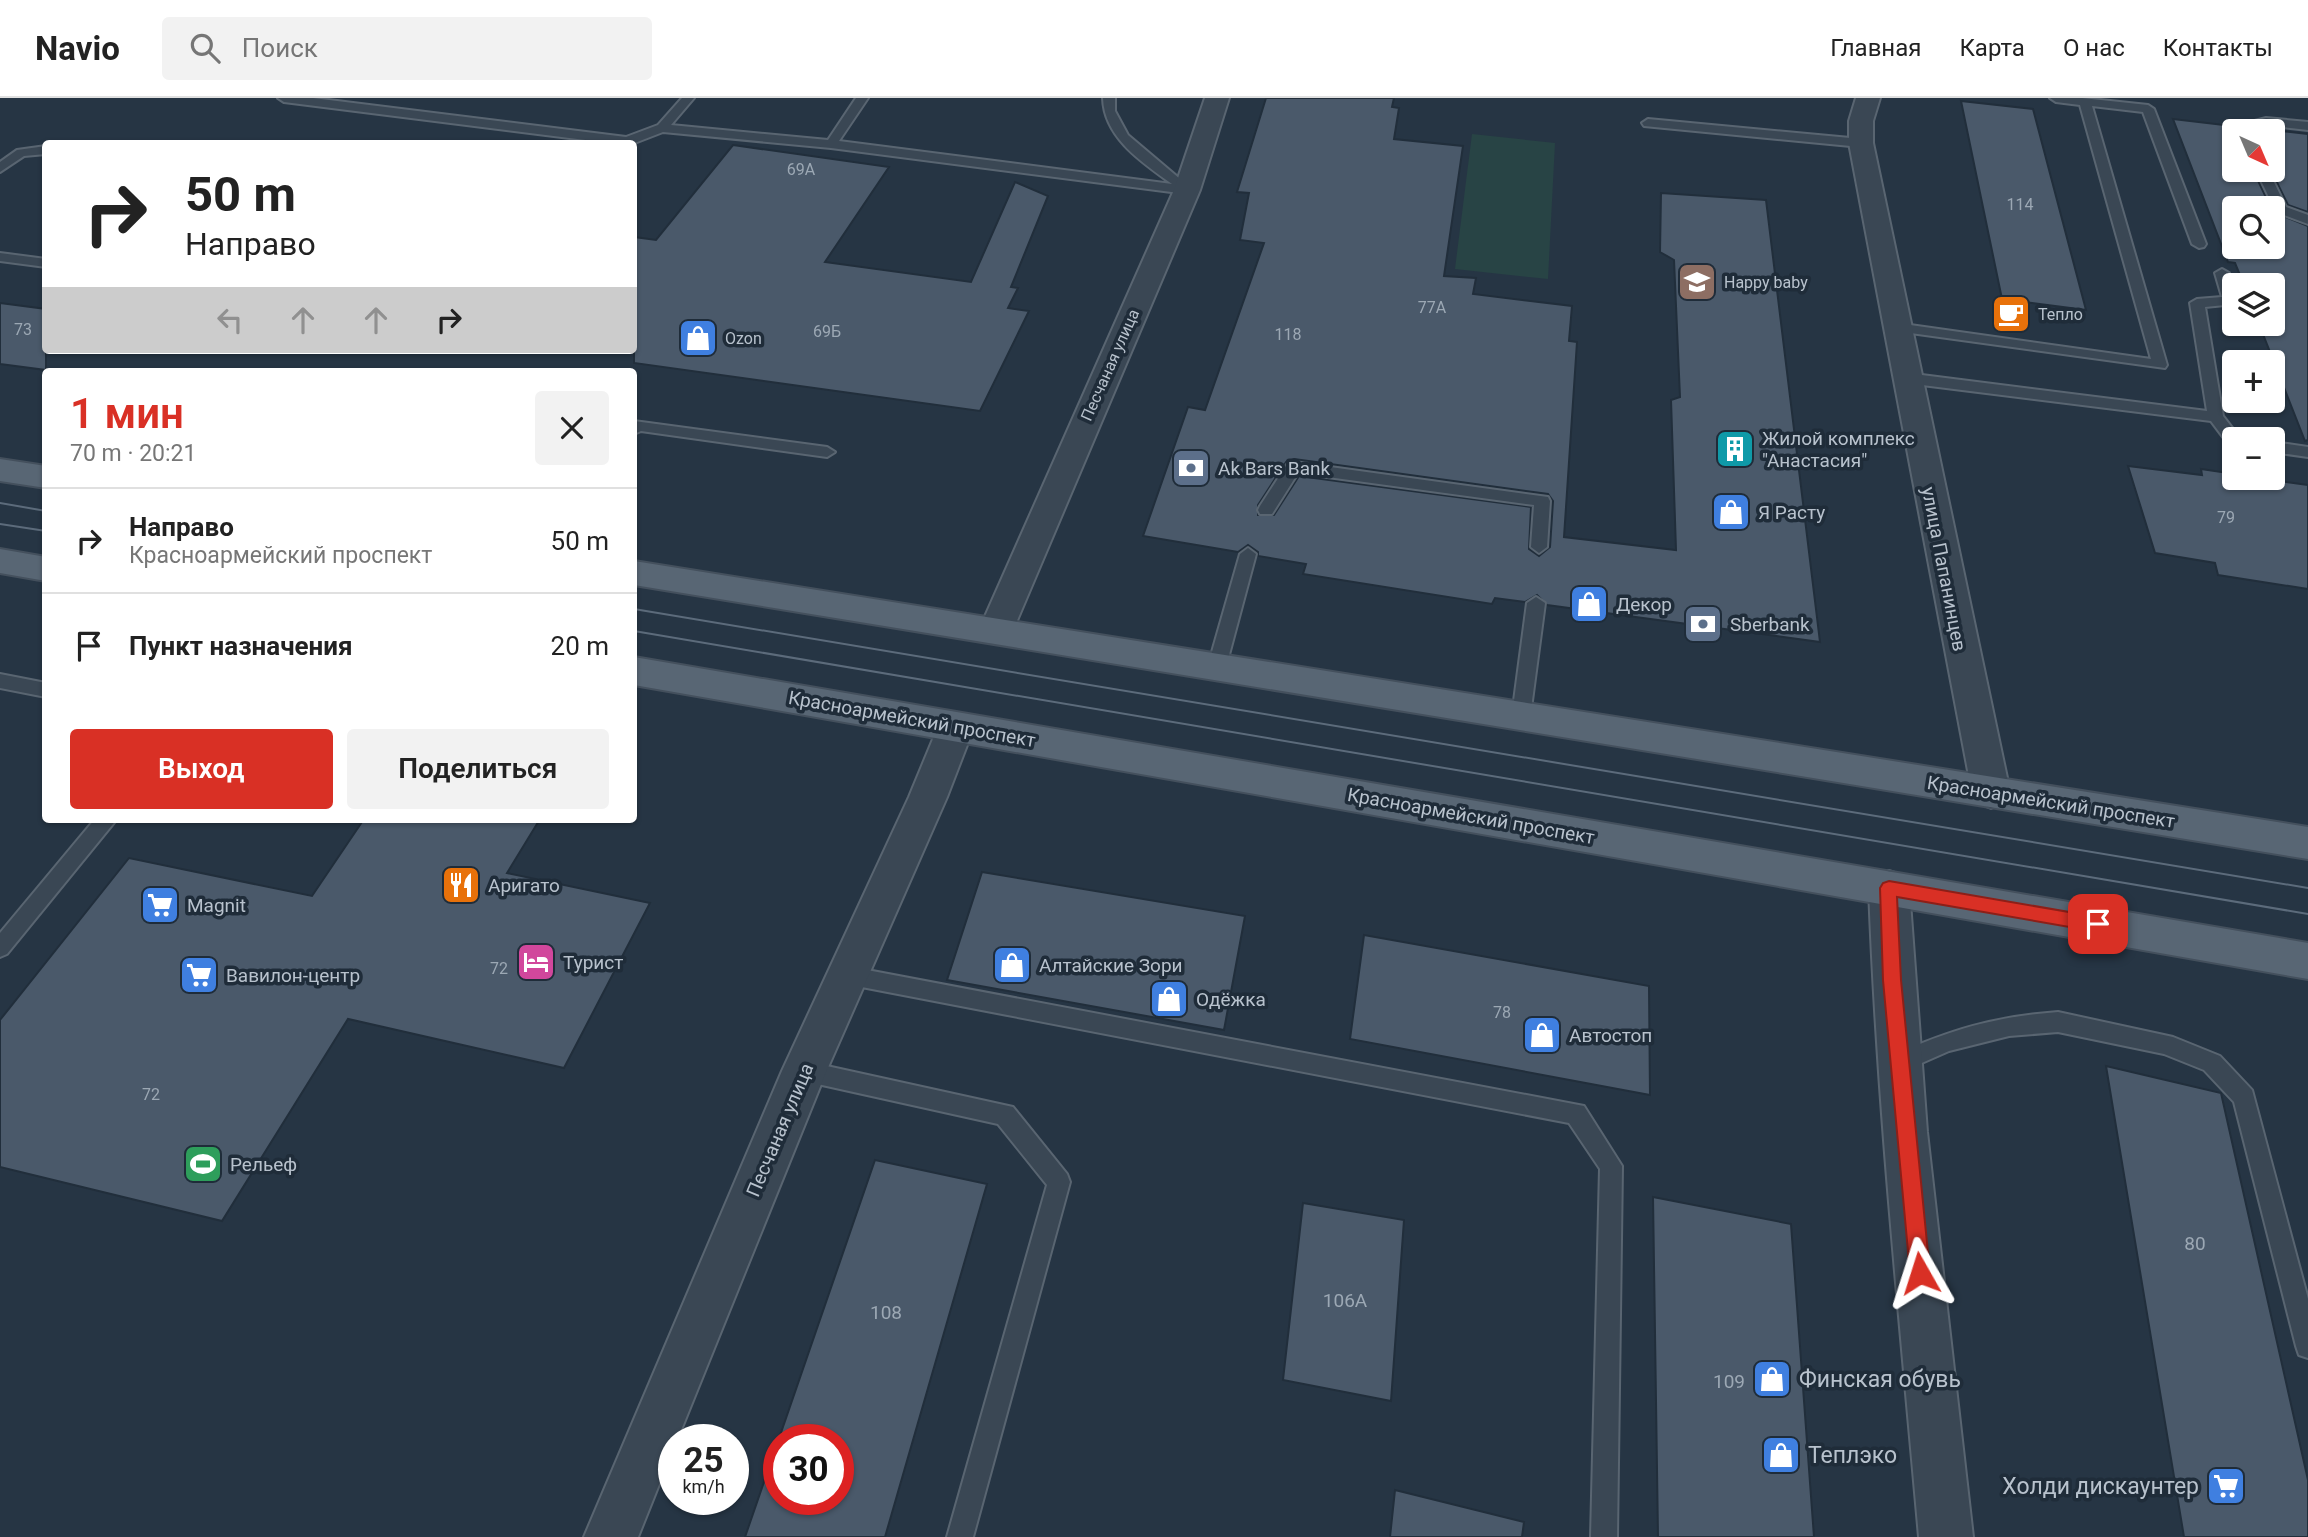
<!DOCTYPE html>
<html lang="ru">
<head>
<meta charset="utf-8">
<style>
  body { margin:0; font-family:Roboto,sans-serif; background:#f2f2f2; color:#222; height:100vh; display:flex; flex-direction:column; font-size:26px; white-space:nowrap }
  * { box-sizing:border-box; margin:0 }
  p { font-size:23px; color:#767676 }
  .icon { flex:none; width:38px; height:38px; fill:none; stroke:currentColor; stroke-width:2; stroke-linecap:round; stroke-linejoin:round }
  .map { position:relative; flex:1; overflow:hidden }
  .details { position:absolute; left:42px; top:270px; width:595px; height:455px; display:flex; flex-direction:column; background:#fff; border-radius:7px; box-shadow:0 2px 5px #0004 }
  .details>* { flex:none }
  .top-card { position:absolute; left:42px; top:42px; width:595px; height:214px; border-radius:7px; box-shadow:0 2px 5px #0004; background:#fff; color:#222; overflow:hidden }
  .needle { width:46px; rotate:136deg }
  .tools { position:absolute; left:2222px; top:21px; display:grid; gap:14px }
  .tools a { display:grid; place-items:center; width:63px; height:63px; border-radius:7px; background:#fff; box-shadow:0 2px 5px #0004; font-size:35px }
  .speed { position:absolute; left:658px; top:1326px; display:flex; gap:14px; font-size:35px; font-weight:700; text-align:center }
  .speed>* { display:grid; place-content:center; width:91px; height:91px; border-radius:50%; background:#fff; box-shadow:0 2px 5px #0004; line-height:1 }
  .speed small { font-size:18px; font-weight:400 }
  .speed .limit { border:10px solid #d22; background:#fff; color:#111 }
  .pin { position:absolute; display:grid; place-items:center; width:60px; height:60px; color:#fff; margin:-30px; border-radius:14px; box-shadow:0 4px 10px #0006 }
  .me { position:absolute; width:77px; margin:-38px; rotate:354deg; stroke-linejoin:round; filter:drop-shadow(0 0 5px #0008) }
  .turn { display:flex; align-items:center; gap:24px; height:147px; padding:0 28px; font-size:32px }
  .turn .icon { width:91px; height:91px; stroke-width:2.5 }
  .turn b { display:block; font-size:49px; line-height:60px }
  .lanes { display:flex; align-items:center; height:66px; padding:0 28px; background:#0003; justify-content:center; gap:35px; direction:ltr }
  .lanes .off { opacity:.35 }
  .round { display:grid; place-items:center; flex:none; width:74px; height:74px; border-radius:7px; background:#f2f2f2 }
  .head { display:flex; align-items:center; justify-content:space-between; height:119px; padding:0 28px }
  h1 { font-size:42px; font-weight:600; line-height:52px; color:#d93025 }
  .action { display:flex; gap:14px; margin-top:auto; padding:14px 28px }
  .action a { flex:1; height:80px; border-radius:7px; background:#d93025; color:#fff; font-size:28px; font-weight:600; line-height:80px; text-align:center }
  .action a+a { background:#f2f2f2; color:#222 }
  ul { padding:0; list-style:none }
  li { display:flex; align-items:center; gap:21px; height:105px; padding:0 28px; border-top:2px solid #e0e0e0 }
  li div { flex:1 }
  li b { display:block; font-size:26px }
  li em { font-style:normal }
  header { display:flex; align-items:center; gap:42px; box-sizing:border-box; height:98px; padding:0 35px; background:#fff; border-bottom:2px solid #e0e0e0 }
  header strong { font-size:33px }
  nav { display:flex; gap:38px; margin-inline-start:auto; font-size:24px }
  .search { width:490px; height:63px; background:#f2f2f2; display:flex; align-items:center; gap:18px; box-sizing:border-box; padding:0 24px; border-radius:7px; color:#767676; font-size:26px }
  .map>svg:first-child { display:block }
</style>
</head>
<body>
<header>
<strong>Navio</strong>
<div class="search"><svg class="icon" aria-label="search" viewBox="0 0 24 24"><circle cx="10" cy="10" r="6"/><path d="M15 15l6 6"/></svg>Поиск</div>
<nav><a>Главная</a><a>Карта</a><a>О нас</a><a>Контакты</a></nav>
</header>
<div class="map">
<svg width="2308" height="1439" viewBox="0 0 2308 1439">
  <rect width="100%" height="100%" fill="#263544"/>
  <polygon fill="#284445" points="1472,36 1555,45 1548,181 1455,171"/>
  <g fill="#4a596a" stroke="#212e3b" stroke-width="2" fill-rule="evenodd">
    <path d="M1266,0H1394L1392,9L1399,10L1394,41L1463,48L1444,178L1476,180L1473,196L1572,208L1569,243L1577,244L1564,439L1676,452L1671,302L1680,299L1674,162L1660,154L1661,95L1766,102L1820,544L1547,507L1537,497L1525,504L1495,500L1492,506L1303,476L1306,466L1258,458V454L1248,447L1238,454L1143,438L1188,309L1205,312L1264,145L1240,142L1249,95L1237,94ZM1294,361L1548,396L1553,403L1550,449L1539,458L1529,451L1531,409L1299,378L1274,417H1258V407L1286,364Z"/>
    <polygon points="1961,3 2033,11 2086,212 2002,201"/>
    <polygon points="2173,21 2241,29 2238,33 2235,33 2235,72 2253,72 2271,110 2235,110 2235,149 2273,149 2273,114 2308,128 2308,342 2305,343 2259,226 2273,226 2273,187 2244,187 2235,165 2228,164"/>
    <polygon points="2264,31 2308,36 2308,114 2288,107 2271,72 2273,72 2273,33 2259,33"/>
    <polygon points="733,47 889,69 825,164 971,184 1015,84 1048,98 1011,189 1018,190 1008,210 1029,213 980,313 634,265 634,139 656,142"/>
    <polygon points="0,205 46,211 46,272 0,266"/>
    <polygon points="2128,368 2202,377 2201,371 2235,376 2235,380 2257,380 2308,387 2308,491 2218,477 2215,465 2155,455"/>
    <polygon points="364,721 540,721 507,775 650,805 564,970 348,921 222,1123 0,1069 0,922 129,760 312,798"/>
    <polygon points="982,774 1245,818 1224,932 947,882"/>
    <polygon points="1364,837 1649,888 1650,997 1350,941"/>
    <polygon points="2106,968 2221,995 2308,1382 2308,1439 2184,1439"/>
    <path d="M875,1062L987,1086L885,1439H745ZM779,1342H838V1402H779Z"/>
    <polygon points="1653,1099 1791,1126 1814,1439 1658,1439"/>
    <polygon points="1303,1105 1404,1122 1391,1303 1283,1282"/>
    <polygon points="1395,1392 1524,1424 1522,1439 1390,1439"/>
  </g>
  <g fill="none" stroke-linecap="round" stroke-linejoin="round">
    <defs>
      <g id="lane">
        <path d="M278,0H313L626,39L658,27L682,0H694L671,27L828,42L856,0H868L839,43L1172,86C1143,65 1104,40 1103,0H1115V13L1128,37L1193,92L1187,96L831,50L663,34L632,46H617L284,4Z"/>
        <polygon points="2050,0 2082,0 2148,7 2154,11 2206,146 2204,149 2199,150 2192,146 2143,14 2092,8 2167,267 2165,270 1896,233 1889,229 1896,225 2151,261 2080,7 2056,4"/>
        <polygon points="2266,20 2308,24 2308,32 2266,27 2253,33 2241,33 2247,25"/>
        <polygon points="1648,21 1861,41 1867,45 1861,49 1644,28 1642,25"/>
        <polygon points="46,48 46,56 24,58 0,74 0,64 17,52"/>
        <polygon points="2256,72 2268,72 2286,109 2308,117 2308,126 2276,114"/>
        <polygon points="0,155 46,161 46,169 0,163"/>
        <polygon points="2222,171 2229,175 2235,206 2205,209 2223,318 2233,331 2247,341 2235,341 2234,345 2223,339 2211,323 1906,285 1899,280 1906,275 2207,313 2190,205 2197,201 2222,199 2215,175"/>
        <polygon points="634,323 827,349 835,354 827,359 641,333 634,336"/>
        <polygon points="2273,344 2308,349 2308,359 2273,354"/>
        <polygon points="1294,364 1548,399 1550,403 1547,449 1539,455 1531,449 1534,407 1298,375 1272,416 1260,416 1258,412 1260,408 1288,365"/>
        <polygon points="1248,450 1256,456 1226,568 1223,573 1211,573 1208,568 1240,456"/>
        <polygon points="1536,499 1545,505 1530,618 1527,623 1515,623 1512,618 1527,505"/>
        <polygon points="0,576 46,585 46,599 0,590"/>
        <polygon points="95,721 117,721 7,856 0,859 0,835"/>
        <polygon points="846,868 1584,1008 1622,1068 1617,1439 1591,1439 1600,1071 1569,1025 846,886 839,884 836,877 839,870"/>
        <path d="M2058,914L2173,939L2220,958L2252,992L2308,1201V1260L2299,1257L2296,1248L2234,1004L2204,972L2164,956L2058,934L2009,938L1949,953L1899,975L1891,972L1888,965L1891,958C1951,932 1992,919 2058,914Z"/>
        <polygon points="804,963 1013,1009 1067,1076 1070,1084 973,1439 947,1439 1047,1087 998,1026 804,983 796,980 793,973 796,966"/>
      </g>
      <g id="street">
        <polygon points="1205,0 1229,0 1200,92 1013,532 1008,541 996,545 984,541 979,532 1174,92"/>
        <polygon points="1856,0 1880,0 1873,23 1873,45 2010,694 2004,705 1991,710 1978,705 1972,694 1849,45 1849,23"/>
        <polygon points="956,615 969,619 974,629 947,699 826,974 677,1342 674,1342 674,1349 638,1439 584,1439 782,973 909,699 938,629 943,619"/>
        <path d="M1889,773L1903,778L1909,790L1927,1034L1973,1439H1919C1900,1223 1877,1007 1869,790L1875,778Z"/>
      </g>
      <g id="primary">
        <polygon points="0,361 46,368 46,390 0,383"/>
        <polygon points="0,451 46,459 46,483 0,475"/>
        <polygon points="634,463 2308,729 2308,761 634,487"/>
        <polygon points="634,559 2308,845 2308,881 634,587"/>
      </g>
    </defs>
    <use href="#lane" stroke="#596571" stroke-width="4"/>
    <use href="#street" stroke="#596571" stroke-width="4"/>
    <use href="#primary" stroke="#44505d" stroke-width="4"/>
    <use href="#lane" fill="#3a4754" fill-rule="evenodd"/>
    <use href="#street" fill="#3a4754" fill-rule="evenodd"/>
    <use href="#primary" fill="#586674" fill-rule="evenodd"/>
    <g stroke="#5c6b7b" stroke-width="2">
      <polyline points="0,405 46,413"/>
      <polyline points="0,426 46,433"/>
      <polyline points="634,511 2308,790"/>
      <polyline points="634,533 2308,816"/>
    </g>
  </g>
  <polygon fill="#d93025" stroke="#8d1f18" stroke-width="2" points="1889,783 2098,819 2104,821 2107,826 2104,831 2098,834 1897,799 1901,882 1930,1175 1927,1182 1920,1185 1913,1182 1910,1175 1883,882 1880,790 1883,785"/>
  <defs>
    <symbol id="school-square" viewBox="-11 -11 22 22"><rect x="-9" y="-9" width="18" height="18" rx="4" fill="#8d6e63" stroke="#1f2c39"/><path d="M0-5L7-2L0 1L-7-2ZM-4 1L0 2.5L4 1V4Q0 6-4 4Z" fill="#fff"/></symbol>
    <symbol id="cafe-square" viewBox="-11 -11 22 22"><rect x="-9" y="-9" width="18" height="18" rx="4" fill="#e8710a" stroke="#1f2c39"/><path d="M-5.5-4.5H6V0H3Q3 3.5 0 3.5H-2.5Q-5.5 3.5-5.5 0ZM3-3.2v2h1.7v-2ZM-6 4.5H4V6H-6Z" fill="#fff"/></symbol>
    <symbol id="shop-square" viewBox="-11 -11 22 22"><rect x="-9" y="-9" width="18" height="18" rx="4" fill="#3f7fe0" stroke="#1f2c39"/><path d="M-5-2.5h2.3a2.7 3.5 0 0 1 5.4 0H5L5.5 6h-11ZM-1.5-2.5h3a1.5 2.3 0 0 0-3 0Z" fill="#fff"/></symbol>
    <symbol id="building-square" viewBox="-11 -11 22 22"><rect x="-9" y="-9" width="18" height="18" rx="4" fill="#0f9aa8" stroke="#1f2c39"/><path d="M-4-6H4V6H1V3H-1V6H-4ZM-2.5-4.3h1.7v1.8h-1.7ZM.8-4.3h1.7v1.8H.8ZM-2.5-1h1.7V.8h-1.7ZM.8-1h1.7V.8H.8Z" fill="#fff"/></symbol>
    <symbol id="bank-square" viewBox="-11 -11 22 22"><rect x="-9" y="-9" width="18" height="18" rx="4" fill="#5c6f8a" stroke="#1f2c39"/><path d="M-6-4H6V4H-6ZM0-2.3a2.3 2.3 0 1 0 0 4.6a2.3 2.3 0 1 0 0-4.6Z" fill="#fff"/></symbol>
    <symbol id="restaurant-square" viewBox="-11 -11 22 22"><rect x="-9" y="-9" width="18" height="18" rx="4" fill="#e8710a" stroke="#1f2c39"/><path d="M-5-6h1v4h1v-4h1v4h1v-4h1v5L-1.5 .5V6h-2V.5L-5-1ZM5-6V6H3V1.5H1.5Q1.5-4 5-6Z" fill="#fff"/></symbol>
    <symbol id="supermarket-square" viewBox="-11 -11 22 22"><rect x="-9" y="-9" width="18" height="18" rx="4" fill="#3f7fe0" stroke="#1f2c39"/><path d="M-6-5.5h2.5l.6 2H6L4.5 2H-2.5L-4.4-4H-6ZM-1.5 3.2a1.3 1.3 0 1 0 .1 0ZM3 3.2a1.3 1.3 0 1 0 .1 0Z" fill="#fff"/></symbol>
    <symbol id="hotel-square" viewBox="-11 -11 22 22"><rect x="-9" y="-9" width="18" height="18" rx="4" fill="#d1479c" stroke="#1f2c39"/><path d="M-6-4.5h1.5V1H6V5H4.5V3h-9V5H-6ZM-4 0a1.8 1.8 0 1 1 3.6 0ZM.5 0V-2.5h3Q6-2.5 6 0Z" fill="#fff"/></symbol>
    <symbol id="stadium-square" viewBox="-11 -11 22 22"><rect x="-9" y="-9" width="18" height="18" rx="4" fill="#2e9e5b" stroke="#1f2c39"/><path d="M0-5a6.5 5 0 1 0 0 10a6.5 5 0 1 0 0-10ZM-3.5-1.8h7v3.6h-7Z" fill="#fff"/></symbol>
  </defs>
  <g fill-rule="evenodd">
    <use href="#school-square" x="1675" y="162" width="44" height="44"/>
    <use href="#cafe-square" x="1989" y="194" width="44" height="44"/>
    <use href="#shop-square" x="676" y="218" width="44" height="44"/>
    <use href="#building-square" x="1713" y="329" width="44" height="44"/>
    <use href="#bank-square" x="1169" y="348" width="44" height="44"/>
    <use href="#shop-square" x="1709" y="392" width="44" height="44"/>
    <use href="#shop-square" x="1567" y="484" width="44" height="44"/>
    <use href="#bank-square" x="1681" y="504" width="44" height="44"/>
    <use href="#restaurant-square" x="439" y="765" width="44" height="44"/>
    <use href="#supermarket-square" x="138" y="785" width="44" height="44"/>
    <use href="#hotel-square" x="514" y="842" width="44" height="44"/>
    <use href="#shop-square" x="990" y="845" width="44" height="44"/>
    <use href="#supermarket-square" x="177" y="855" width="44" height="44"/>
    <use href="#shop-square" x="1147" y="879" width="44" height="44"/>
    <use href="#shop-square" x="1520" y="915" width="44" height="44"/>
    <use href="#stadium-square" x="181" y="1044" width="44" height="44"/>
    <use href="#shop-square" x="1750" y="1259" width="44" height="44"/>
    <use href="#shop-square" x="1759" y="1335" width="44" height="44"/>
    <use href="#supermarket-square" x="2204" y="1366" width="44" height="44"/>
  </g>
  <g text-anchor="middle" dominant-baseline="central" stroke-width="7" stroke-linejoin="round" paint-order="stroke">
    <g font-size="16" fill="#9ca8b4">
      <text x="801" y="71">69А</text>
      <text x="2020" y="106">114</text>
      <text x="1432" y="209">77А</text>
      <text x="23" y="231">73</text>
      <text x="827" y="233">69Б</text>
      <text x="1288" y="236">118</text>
      <text x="2226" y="419">79</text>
      <text x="499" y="870">72</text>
      <text x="1502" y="914">78</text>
      <text x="151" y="996">72</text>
    </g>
    <g font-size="16" fill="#b8c2cd" stroke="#1f2c39" text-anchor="start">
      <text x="1724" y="184">Happy baby</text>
      <text x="2038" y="216">Тепло</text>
      <text x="725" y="240">Ozon</text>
    </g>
    <g font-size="16" fill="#b8c2cd" stroke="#1f2c39">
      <text transform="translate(1110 267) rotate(-66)">Песчаная улица</text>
    </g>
    <g font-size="19" fill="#b8c2cd" stroke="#1f2c39" text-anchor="start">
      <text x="1762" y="340">Жилой комплекс<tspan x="1762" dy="22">"Анастасия"</tspan></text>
      <text x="1218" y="370">Ak Bars Bank</text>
      <text x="1758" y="414">Я Расту</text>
      <text x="1616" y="506">Декор</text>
      <text x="1730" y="526">Sberbank</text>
      <text x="488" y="787">Аригато</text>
      <text x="187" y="807">Magnit</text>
      <text x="563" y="864">Турист</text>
      <text x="1039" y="867">Алтайские Зори</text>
      <text x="226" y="877">Вавилон-центр</text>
      <text x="1196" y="901">Одёжка</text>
      <text x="1569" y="937">Автостоп</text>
      <text x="230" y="1066">Рельеф</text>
    </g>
    <g font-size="19" fill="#b8c2cd" stroke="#1f2c39">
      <text transform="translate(1944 471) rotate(79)">улица Папанинцев</text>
      <text transform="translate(912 621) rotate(10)">Красноармейский проспект</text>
      <text transform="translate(2051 704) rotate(9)">Красноармейский проспект</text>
      <text transform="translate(1471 718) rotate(10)">Красноармейский проспект</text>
      <text transform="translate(780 1032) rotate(-67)">Песчаная улица</text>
    </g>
    <g font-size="19" fill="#9ca8b4">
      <text x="2195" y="1145">80</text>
      <text x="1345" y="1202">106А</text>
      <text x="886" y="1214">108</text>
      <text x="1729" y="1283">109</text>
    </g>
    <g font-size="23" fill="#b8c2cd" stroke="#1f2c39" text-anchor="start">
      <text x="1799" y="1281">Финская обувь</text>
      <text x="1808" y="1357">Теплэко</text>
      <text x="2199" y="1388" text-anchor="end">Холди дискаунтер</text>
    </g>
  </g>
</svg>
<div class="tools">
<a><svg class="needle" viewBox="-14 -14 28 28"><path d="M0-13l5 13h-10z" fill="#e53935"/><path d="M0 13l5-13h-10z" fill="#767676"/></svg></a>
<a><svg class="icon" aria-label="search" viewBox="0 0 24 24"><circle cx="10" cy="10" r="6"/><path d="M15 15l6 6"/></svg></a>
<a><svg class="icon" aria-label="layers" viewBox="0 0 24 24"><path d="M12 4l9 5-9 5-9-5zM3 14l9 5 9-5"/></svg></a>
<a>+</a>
<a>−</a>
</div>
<div class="speed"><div>25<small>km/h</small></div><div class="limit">30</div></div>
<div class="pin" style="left:2098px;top:826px;background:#d93025"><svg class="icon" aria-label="arrive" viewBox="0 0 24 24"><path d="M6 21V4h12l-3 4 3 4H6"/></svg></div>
<svg class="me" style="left:1920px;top:1175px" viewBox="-20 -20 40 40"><path d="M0-17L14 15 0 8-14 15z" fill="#d93025" stroke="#fff" stroke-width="4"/></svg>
<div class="top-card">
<div class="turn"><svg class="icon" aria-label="right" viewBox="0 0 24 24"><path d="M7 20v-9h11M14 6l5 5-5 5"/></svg><div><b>50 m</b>Направо</div></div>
<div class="lanes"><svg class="icon off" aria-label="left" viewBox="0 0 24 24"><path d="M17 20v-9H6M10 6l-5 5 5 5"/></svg><svg class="icon off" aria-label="ahead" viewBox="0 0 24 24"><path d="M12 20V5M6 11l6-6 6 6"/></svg><svg class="icon off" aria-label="ahead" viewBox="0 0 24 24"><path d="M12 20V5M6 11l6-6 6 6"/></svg><svg class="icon" aria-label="right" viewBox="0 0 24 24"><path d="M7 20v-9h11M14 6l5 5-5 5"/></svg></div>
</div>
<section class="details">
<div class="head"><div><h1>1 мин</h1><p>70 m · 20:21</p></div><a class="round"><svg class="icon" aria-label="close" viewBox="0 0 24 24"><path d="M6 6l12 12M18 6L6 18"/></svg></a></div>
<ul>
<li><svg class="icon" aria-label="right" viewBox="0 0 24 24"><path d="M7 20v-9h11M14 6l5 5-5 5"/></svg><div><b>Направо</b><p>Красноармейский проспект</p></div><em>50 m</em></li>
<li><svg class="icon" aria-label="arrive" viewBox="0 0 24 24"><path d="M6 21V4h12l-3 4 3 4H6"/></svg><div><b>Пункт назначения</b></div><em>20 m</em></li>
</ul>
<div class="action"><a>Выход</a><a>Поделиться</a></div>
</section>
</div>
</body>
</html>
